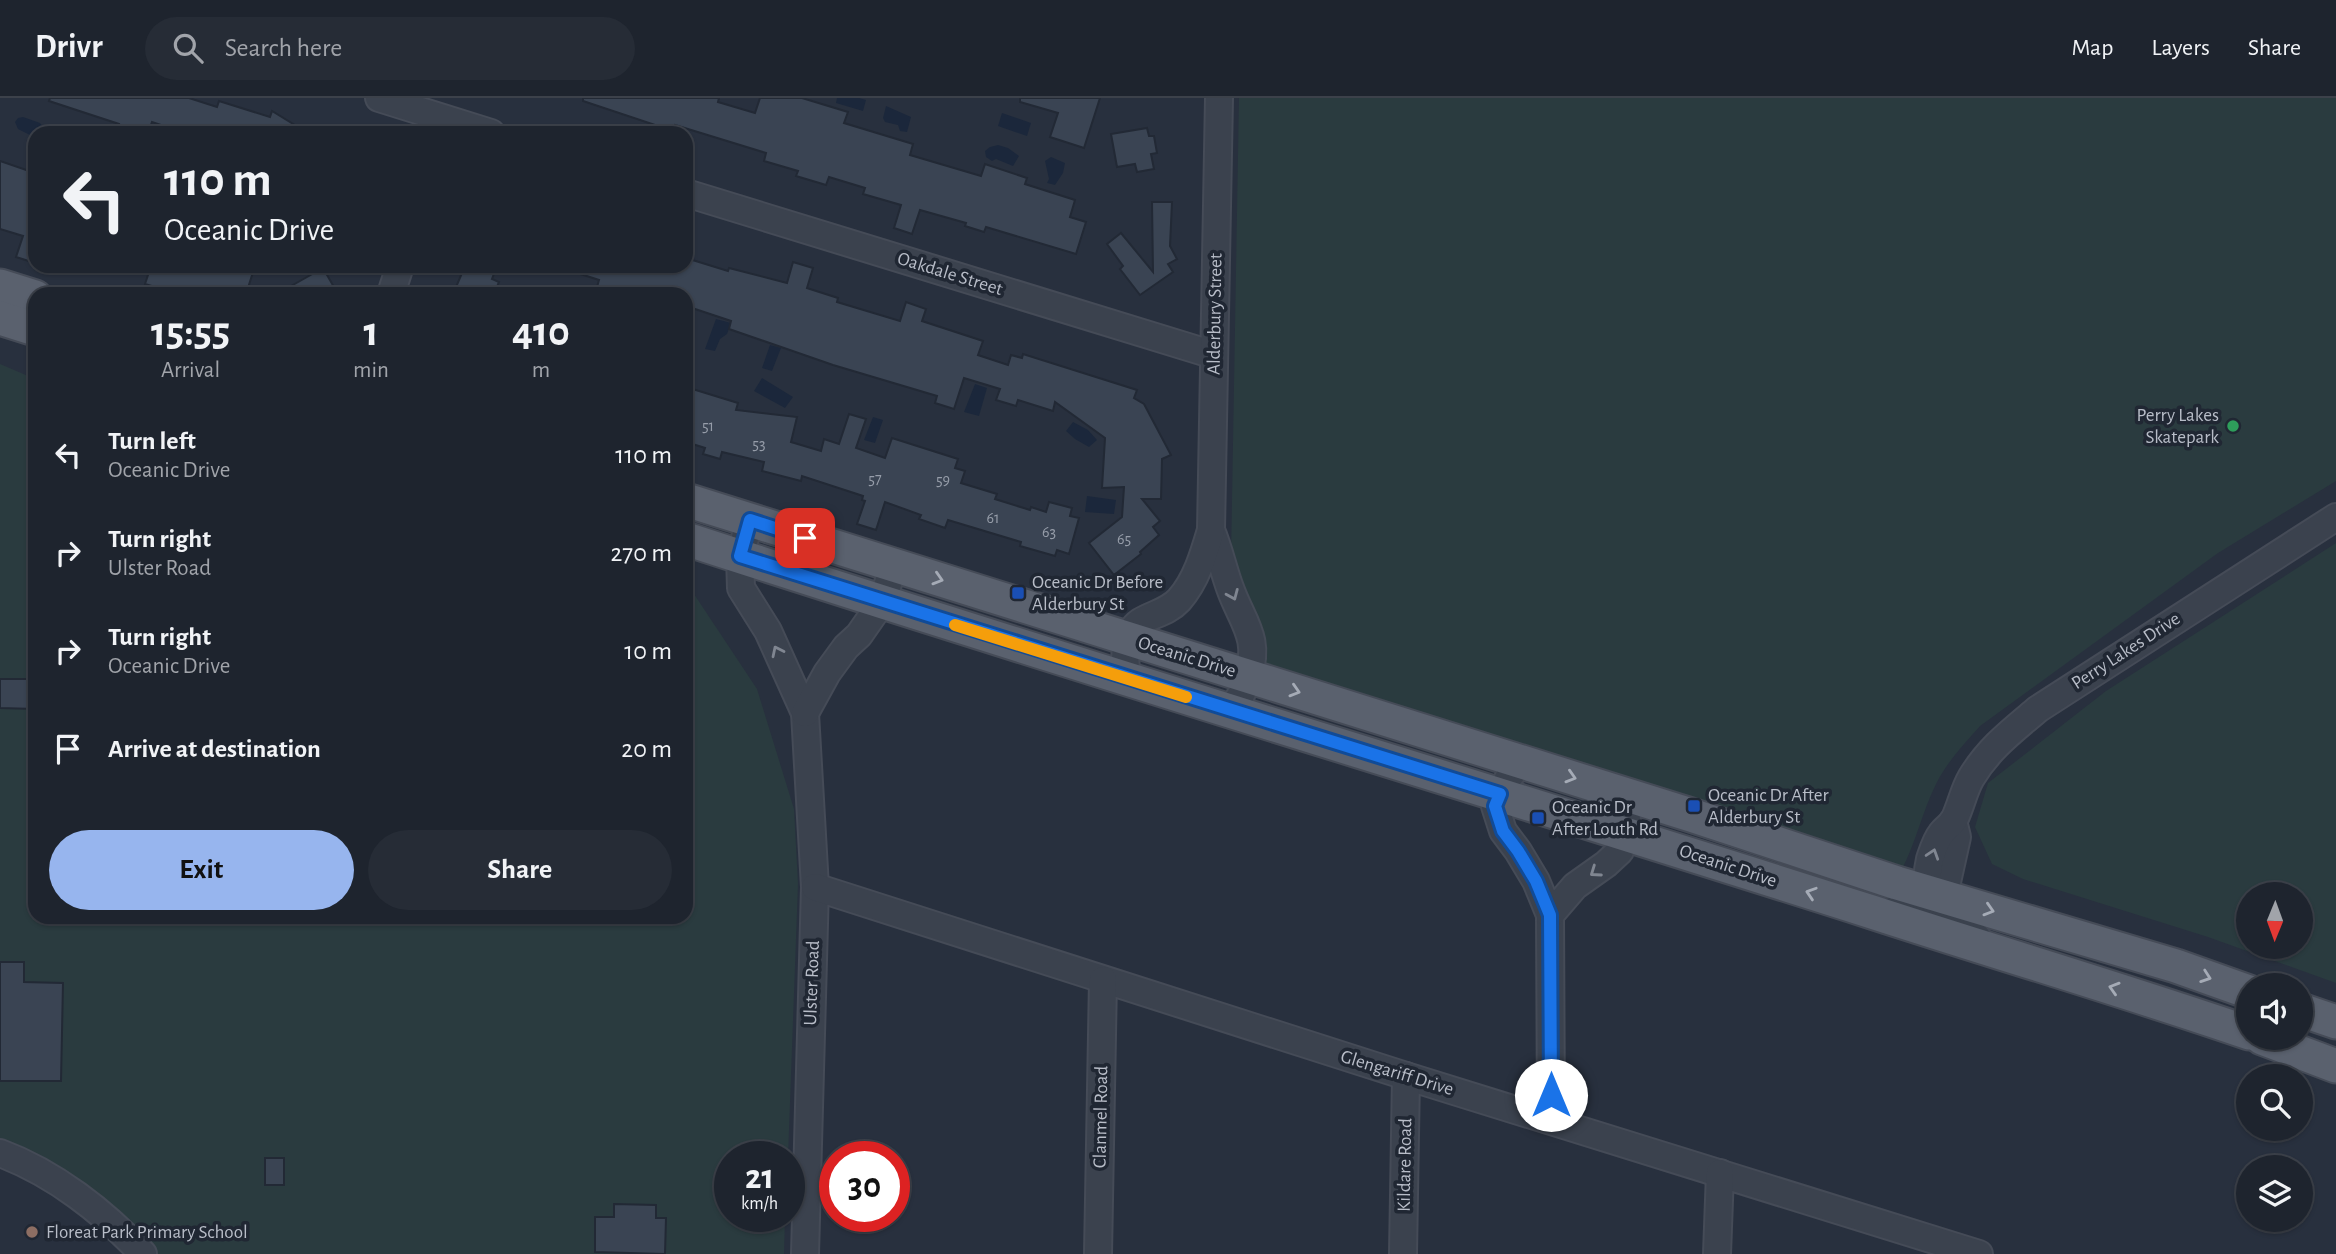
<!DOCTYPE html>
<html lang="en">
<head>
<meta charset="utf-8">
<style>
  body { margin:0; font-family:"Alegreya Sans",sans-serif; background:#262c36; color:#f1f3f6; height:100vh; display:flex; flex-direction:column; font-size:26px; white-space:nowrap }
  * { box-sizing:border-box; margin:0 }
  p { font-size:23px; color:#a1a4aa }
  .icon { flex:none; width:38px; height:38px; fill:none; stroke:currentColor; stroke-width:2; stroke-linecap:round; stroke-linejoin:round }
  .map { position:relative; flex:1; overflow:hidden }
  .details { position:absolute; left:28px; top:189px; width:665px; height:637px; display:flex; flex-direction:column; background:#1e242e; border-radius:21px; box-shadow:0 2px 5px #0004,0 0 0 2px #3c414a }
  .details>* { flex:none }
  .hud { position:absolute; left:28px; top:28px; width:665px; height:147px; border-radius:21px; box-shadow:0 2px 5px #0004,0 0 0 2px #3c414a; background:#1e242e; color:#f1f3f6; overflow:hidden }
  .needle { width:46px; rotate:181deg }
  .buttons { position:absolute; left:2236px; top:784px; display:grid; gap:14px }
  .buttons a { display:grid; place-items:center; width:77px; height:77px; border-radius:50%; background:#1e242e; box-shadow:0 2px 5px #0004,0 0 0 2px #3c414a; font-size:35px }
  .speed { position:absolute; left:714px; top:1043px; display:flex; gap:14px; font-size:35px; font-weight:700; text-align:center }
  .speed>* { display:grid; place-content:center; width:91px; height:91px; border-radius:50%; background:#1e242e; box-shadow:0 2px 5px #0004,0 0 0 2px #3c414a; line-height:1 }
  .speed small { font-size:18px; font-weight:400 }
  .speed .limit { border:10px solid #d22; background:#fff; color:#111 }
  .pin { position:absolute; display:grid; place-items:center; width:60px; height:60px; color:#fff; margin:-30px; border-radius:14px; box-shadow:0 4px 10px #0006 }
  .me { position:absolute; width:77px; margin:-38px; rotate:0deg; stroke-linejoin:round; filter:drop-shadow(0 0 5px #0008) }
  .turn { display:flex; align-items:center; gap:24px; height:147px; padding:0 21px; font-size:32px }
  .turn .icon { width:91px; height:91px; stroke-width:2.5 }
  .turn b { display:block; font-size:49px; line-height:60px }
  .eta { display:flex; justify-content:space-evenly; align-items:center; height:119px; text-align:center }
  .eta b { font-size:42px; font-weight:700; line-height:49px }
  .primary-button { display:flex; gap:14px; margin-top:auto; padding:14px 21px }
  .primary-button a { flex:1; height:80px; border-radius:42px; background:#97b5ee; color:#111; font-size:28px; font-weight:700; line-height:80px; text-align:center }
  .primary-button a+a { background:#262c36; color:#f1f3f6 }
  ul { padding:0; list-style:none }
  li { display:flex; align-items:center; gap:21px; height:98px; padding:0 21px }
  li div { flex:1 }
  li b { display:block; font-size:26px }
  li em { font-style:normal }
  header { display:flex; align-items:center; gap:42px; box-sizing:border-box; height:98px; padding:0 35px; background:#1e242e; border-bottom:2px solid #3c414a }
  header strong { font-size:33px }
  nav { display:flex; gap:38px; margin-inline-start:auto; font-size:24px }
  .search { width:490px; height:63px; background:#262c36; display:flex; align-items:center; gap:18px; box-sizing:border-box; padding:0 24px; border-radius:38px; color:#a1a4aa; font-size:26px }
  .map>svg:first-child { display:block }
</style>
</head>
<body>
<header>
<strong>Drivr</strong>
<div class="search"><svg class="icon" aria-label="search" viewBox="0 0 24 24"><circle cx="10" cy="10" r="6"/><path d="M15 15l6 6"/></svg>Search here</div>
<nav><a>Map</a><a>Layers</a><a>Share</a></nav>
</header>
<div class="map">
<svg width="2336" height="1156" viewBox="0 0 2336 1156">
  <rect width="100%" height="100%" fill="#28303e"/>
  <g fill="#2a3b3f" fill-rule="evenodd">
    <path d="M1239,0H2336V383L2218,455L1980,628C1964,646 1947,664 1936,686C1922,714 1916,745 1901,773L1263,567L1231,460Z"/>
    <path d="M0,266L35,281V819H686V484L757,591L794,711L798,786L788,1059H730V1118H785L784,1156H157C125,1120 87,1086 45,1061C32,1053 15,1048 0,1042Z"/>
    <path d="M2336,445V885L2208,839L2023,781L1992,766L1975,729L1988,685L2106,593ZM2249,796H2301V849H2249Z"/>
  </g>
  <g fill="#1b273b">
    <polygon points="837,0 859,0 866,2 863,13 836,5"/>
    <polygon points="886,8 911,19 907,34 900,33 898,27 885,24 883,20"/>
    <polygon points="1002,15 1031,25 1027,38 998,28"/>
    <polygon points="23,19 40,25 43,29 42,35 30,37 18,31 15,24 18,20"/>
    <polygon points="998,47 1008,50 1019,58 1013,68 996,61 992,63 986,59 985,53 990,49"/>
    <polygon points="1051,59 1065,65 1063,75 1055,87 1047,85 1049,81 1045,63"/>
    <polygon points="716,221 731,225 727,236 720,241 715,253 705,251"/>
    <polygon points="770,247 781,250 772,273 762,270"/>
    <polygon points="762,280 793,299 785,310 754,293"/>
    <polygon points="975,286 987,290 979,318 964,314"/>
    <polygon points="873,319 883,322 875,345 864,342"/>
    <polygon points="1073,324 1088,332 1097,342 1089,349 1075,341 1066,333"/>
    <polygon points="1087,398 1116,402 1114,416 1085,414"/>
  </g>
  <g fill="#3a4453" stroke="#222935" stroke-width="2">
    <polygon points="50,0 189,0 217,9 219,3 270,19 272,13 295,27 310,31 310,35 185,35 152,24 148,35 117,35 119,26 49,3"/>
    <polygon points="583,0 719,0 718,4 755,15 760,0 802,0 848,14 844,25 913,46 910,57 981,78 985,66 1027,80 1025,86 1075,102 1070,119 1086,124 1076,156 986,129 984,134 965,128 966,125 920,112 912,136 894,130 901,107 863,96 865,90 829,79 826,87 796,78 798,73 764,63 766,55 675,27 673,33 583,3"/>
    <polygon points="1020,0 1100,0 1084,50 1050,39 1058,15 1020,4"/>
    <polygon points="1147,30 1149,38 1154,38 1157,55 1151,56 1154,71 1137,74 1135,66 1117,69 1111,36"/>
    <polygon points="0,63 35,75 35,165 16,159 23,138 0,131"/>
    <polygon points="1152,104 1172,104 1170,148 1177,161 1168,166 1173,174 1140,197 1120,171 1123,168 1107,146 1121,135 1153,174"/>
    <polygon points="686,160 728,173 729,170 787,185 793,164 813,170 807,190 838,200 837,204 900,223 906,204 926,211 922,223 983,243 978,257 1008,267 1011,257 1022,260 1023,256 1137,292 1134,300 1144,306 1171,357 1162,361 1161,401 1142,401 1160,423 1153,429 1159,437 1140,454 1141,456 1114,477 1089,445 1122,419 1124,389 1102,390 1105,340 1055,304 1053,313 1018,302 1016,308 996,302 1000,291 964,280 954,311 935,305 937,298 833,267 729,231 731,223 686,208 686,196 595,196 599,182 565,171 565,168 686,168"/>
    <polygon points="151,168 255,168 246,196 167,196 168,193 145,186"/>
    <polygon points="465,168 497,168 492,181 499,184 494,196 453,196"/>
    <polygon points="323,170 338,196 277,196"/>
    <polygon points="686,289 738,305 736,312 797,319 791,344 821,353 824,341 839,346 849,316 866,321 856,350 885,360 892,340 958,361 955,370 965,373 961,385 997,396 995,401 1030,412 1031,409 1046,414 1049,404 1072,410 1070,418 1079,420 1069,456 1057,452 1055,458 1020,448 1021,444 948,422 945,430 919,421 921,417 885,404 876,432 857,426 865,403 862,402 863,398 802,378 801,383 762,373 764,364 722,354 720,361 703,356 705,350 686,344"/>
    <polygon points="0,581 35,581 35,611 0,610"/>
    <polygon points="0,864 24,864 24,884 63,885 61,983 0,983"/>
    <rect x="265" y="1060" width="19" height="27"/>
    <polygon points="614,1106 656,1107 656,1120 666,1120 665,1156 595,1154 595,1119 614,1119"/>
  </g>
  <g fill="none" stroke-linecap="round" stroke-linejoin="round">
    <defs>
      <g id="minor">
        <polyline points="379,0 491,35"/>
        <polyline points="686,95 1214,257"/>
        <polyline points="391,196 400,168"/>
        <polyline points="750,422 740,458 741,490 768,533 805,615 815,789 805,1156"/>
        <path d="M1211,432C1219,451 1223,471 1230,490C1242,524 1261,540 1248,578C1244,591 1240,602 1230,612"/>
        <path d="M1128,581C1123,563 1124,535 1140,524C1153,516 1168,514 1179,502C1196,483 1204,456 1211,432L1219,0"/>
        <polyline points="805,615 827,575 846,549 859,537 882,504 894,467"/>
        <polyline points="1521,664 1509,679 1495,708 1503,733 1518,753 1536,783 1550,817 1551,1022"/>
        <polyline points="815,789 1406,978 1979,1156"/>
        <path d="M1876,816C1888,814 1901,812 1911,807C1924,801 1934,791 1947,784L1957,739L1953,723"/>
        <polyline points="1550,817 1575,788 1606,766 1620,753 1627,721 1620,695"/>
        <path d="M1977,839C1943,821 1920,803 1930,761C1933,752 1936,742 1941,736C1945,730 1952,727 1955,720C1961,707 1964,692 1971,680C1989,650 2012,633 2038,611L2336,419"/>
        <path d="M0,1055C54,1075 104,1114 143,1156"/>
        <polyline points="1098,1156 1103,882"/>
        <polyline points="1403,1156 1406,978"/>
        <polyline points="1717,1156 1720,1075"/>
      </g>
      <g id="major">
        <polyline points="0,188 35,199"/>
        <polyline points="0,220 35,231"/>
        <polyline points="686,402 1691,717 1897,785 2176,868 2249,894"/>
        <path d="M686,441C1080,569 1477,688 1872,814C1998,855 2124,892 2249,935"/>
        <polyline points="2301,912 2336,924"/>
        <polyline points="2262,940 2336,968"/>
      </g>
    </defs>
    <use href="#minor" stroke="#454b57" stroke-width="30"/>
    <use href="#major" stroke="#454b57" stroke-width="37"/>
    <use href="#minor" stroke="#3b424e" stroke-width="26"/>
    <use href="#major" stroke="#5a616e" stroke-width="33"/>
  </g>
  <defs><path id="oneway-chevron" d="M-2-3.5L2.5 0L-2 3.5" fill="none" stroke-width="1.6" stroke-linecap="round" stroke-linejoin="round" transform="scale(1.75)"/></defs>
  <g stroke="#a5abb6">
    <use href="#oneway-chevron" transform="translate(938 481) rotate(17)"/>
    <use href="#oneway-chevron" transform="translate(1295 593) rotate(17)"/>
    <use href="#oneway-chevron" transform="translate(1571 679) rotate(17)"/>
    <use href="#oneway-chevron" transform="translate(1811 795) rotate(-162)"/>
    <use href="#oneway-chevron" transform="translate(1989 812) rotate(17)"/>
    <use href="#oneway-chevron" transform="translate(2206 879) rotate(19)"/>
    <use href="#oneway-chevron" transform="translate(2114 890) rotate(-163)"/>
  </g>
  <g stroke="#808691">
    <use href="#oneway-chevron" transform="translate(1233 497) rotate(67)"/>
    <use href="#oneway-chevron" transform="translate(777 553) rotate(-116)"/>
    <use href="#oneway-chevron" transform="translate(1933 756) rotate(-72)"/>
    <use href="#oneway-chevron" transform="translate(1595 774) rotate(145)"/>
  </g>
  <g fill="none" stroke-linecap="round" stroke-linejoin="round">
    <defs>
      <polyline id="route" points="805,440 750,422 740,458 1500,696 1495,708 1503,733 1518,753 1536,783 1550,817 1551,997"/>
    </defs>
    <use href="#route" stroke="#114b97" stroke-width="18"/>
    <use href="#route" stroke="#1a73e8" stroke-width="12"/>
    <polyline stroke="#f59e0b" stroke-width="12" points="955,527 1186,599"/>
  </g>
  <circle fill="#2e9e5b" stroke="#202733" stroke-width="2.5" cx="2233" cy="328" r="7"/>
  <g fill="#1a4fb4" stroke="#202733" stroke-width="2.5">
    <rect x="1011" y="488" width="14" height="14" rx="3.5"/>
    <rect x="1687" y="701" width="14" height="14" rx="3.5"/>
    <rect x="1531" y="713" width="14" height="14" rx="3.5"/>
  </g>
  <circle fill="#8d6e63" stroke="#202733" stroke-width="2.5" cx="32" cy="1134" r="7"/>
  <g text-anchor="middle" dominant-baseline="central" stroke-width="7" stroke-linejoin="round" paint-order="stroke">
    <g font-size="16" fill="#969da9">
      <text x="708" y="328">51</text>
      <text x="759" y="346">53</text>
      <text x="875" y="381">57</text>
      <text x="943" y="382">59</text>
      <text x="993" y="420">61</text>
      <text x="1049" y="434">63</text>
      <text x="1124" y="441">65</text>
    </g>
    <g font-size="19" fill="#b8bdc8" stroke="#202733">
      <text transform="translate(950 176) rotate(17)">Oakdale Street</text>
      <text transform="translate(1215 216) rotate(-89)">Alderbury Street</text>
      <text transform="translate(2126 553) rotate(-33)">Perry Lakes Drive</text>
      <text transform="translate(1187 559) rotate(17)">Oceanic Drive</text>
      <text transform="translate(1728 768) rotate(18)">Oceanic Drive</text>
      <text transform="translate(812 885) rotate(-88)">Ulster Road</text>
      <text transform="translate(1397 975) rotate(17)">Glengariff Drive</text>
      <text transform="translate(1101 1019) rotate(-89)">Clanmel Road</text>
      <text transform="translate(1405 1067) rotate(-89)">Kildare Road</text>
    </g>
    <g font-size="19" fill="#b8bdc8" stroke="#202733" text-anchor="start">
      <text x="2219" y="317" text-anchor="end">Perry Lakes<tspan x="2219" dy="22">Skatepark</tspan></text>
      <text x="1032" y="484">Oceanic Dr Before<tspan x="1032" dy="22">Alderbury St</tspan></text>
      <text x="1708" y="697">Oceanic Dr After<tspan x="1708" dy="22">Alderbury St</tspan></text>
      <text x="1552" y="709">Oceanic Dr<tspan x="1552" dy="22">After Louth Rd</tspan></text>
      <text x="46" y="1134">Floreat Park Primary School</text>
    </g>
  </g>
</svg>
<div class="buttons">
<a><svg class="needle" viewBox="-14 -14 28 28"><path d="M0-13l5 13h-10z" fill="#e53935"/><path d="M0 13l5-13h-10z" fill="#a1a4aa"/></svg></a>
<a><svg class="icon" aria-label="sound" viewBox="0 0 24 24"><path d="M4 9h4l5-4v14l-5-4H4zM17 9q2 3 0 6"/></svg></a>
<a><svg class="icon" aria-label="search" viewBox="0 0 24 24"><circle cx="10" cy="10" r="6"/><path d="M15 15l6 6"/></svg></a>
<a><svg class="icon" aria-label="layers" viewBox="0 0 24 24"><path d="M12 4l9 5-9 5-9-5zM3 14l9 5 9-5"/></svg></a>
</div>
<div class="speed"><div>21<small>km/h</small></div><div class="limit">30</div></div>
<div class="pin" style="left:805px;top:440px;background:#d93025"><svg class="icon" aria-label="arrive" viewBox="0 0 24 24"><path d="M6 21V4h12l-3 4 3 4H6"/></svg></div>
<svg class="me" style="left:1551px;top:997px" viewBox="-20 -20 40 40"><circle r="19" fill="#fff"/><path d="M0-13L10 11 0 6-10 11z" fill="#1a73e8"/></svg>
<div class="hud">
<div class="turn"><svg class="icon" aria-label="left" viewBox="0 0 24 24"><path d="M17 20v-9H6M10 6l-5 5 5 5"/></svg><div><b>110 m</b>Oceanic Drive</div></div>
</div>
<section class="details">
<div class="eta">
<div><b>15:55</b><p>Arrival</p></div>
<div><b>1</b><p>min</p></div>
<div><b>410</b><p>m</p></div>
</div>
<ul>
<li><svg class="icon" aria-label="left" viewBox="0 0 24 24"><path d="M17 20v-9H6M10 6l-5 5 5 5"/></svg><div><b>Turn left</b><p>Oceanic Drive</p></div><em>110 m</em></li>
<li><svg class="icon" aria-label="right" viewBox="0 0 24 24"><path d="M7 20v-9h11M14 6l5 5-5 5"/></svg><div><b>Turn right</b><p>Ulster Road</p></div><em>270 m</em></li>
<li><svg class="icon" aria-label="right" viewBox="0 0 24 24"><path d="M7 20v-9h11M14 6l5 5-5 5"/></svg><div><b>Turn right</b><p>Oceanic Drive</p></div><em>10 m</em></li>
<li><svg class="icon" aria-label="arrive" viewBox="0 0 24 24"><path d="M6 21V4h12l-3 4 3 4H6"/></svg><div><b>Arrive at destination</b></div><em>20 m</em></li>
</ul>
<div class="primary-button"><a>Exit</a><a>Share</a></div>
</section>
</div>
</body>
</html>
